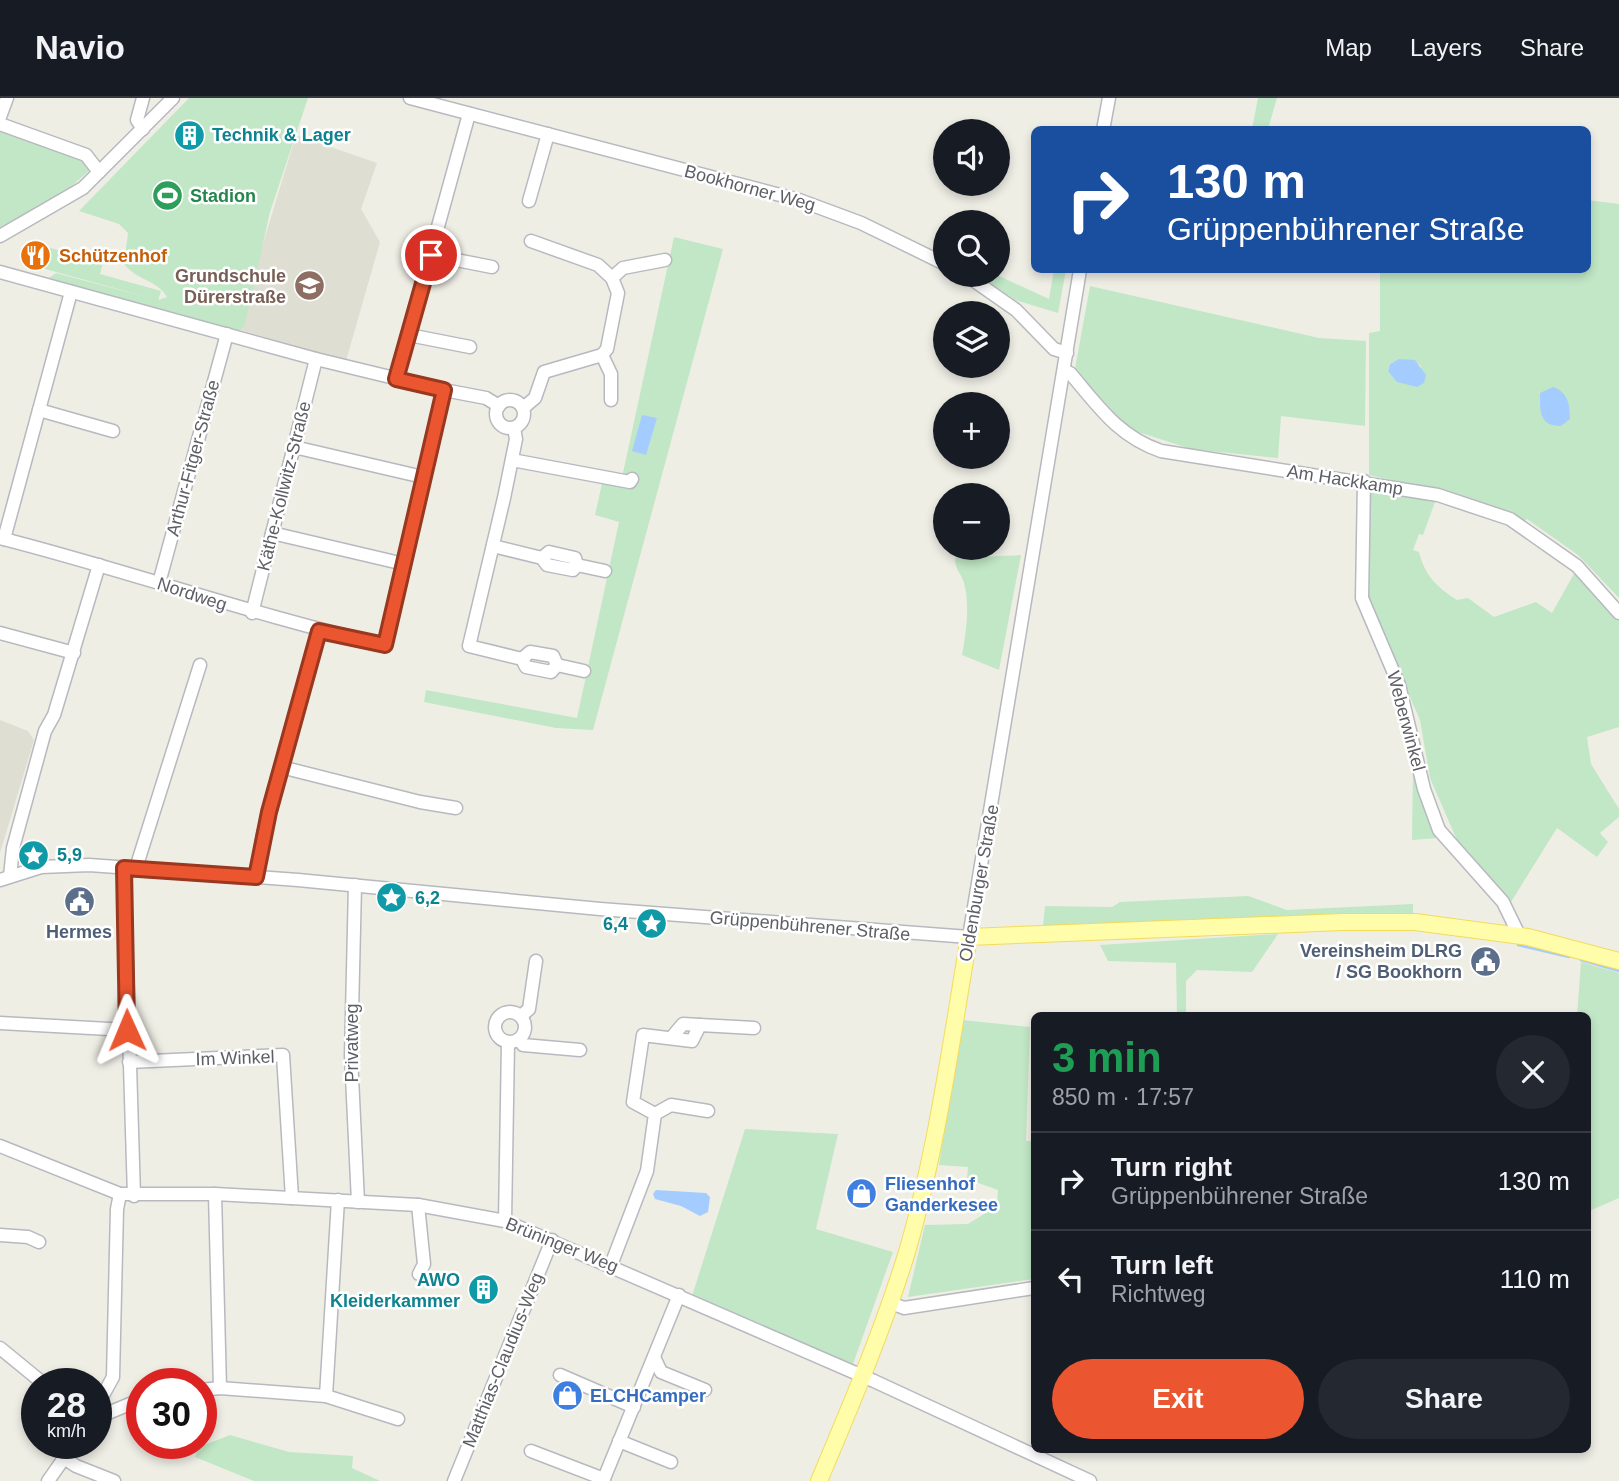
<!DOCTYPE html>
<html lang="en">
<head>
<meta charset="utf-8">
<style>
  body { margin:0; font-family:Helvetica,sans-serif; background:#242831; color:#f1f3f6; height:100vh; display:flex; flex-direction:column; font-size:26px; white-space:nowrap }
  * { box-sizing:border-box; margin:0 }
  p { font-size:23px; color:#9ea1a6 }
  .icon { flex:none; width:38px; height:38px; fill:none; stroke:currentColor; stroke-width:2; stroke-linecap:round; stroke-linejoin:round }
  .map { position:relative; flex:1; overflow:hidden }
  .panel { position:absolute; left:1031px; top:914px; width:560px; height:441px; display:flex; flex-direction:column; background:#171b24; border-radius:10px; box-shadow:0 4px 10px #0003 }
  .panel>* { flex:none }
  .top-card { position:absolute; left:1031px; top:28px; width:560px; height:147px; border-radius:10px; box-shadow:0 4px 10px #0003; background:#1a4fa0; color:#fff; overflow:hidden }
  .controls { position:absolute; left:933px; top:21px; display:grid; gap:14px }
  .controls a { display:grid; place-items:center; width:77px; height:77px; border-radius:50%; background:#171b24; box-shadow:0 4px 10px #0003; font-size:35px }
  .speed { position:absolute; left:21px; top:1270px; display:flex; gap:14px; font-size:35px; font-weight:700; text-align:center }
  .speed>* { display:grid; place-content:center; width:91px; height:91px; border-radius:50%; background:#171b24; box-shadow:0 4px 10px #0003; line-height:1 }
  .speed small { font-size:18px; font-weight:400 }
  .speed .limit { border:10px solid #d22; background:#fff; color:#111 }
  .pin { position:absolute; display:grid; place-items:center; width:60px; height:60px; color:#fff; margin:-30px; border:4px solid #fff; border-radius:50%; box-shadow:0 2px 7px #0007 }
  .me { position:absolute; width:77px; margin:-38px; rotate:359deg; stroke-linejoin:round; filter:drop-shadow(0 0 5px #0008) }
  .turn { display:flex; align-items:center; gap:24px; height:147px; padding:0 21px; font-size:32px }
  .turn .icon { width:91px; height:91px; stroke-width:2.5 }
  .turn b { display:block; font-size:49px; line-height:60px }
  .round { display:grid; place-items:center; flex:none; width:74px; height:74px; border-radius:37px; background:#242831 }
  .head { display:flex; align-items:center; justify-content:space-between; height:119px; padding:0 21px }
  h1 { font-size:42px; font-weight:700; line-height:52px; color:#1e9e55 }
  .action { display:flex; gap:14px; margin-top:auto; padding:14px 21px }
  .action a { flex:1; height:80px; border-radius:42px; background:#eb552f; color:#fff; font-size:28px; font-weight:700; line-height:80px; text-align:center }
  .action a+a { background:#242831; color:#f1f3f6 }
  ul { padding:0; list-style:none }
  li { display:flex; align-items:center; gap:21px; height:98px; padding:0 21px; border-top:2px solid #363941 }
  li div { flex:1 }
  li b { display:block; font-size:26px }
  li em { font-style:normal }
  header { display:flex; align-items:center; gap:42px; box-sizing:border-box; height:98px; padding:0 35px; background:#171b24; border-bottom:2px solid #363941 }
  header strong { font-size:33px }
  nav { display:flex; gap:38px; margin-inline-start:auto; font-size:24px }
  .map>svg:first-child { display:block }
</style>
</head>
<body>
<header>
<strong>Navio</strong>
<nav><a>Map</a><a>Layers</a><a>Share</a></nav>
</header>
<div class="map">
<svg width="1619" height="1383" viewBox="0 0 1619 1383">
  <rect width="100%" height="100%" fill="#efeee5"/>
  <g fill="#dfded3">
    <polygon points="296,37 377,65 361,111 380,144 346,263 237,231"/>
    <polygon points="0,622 28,633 34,642 0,755"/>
  </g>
  <g fill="#c1e7c6" fill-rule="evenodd">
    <path d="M189,0H308L270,114L245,226L238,235L49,180L56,175L158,202L38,169L44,148L103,165L100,176L161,193L158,202L167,199C159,183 136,182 124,166L128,135L119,126L79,113Z"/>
    <polygon points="1258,0 1277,0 1268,31 1252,31"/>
    <polygon points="4,32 85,58 93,69 63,96 0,129 0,34"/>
    <path d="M1587,102L1619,106V500L1578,457L1527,421L1523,423L1439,393L1369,377V235L1380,233V172H1587ZM1399,261L1415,263L1421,268L1417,289L1405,285L1388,272L1390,266Z"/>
    <polygon points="674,139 723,151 593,632 556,630 424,604 426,592 577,620 619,424 595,417 603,381 621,384"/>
    <polygon points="1054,172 1066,172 1058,215 1015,202 978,177 997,177 1049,201"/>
    <polygon points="1090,188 1319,240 1366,243 1365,328 1281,318 1278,360 1191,351 1129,331 1075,271"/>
    <path d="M1370,391L1436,401L1423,437L1419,436L1413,452L1419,454C1425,478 1437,489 1457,502L1468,500L1494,519L1536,504L1552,515L1575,474L1619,522V629L1587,639L1591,666L1619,711V719L1600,735L1608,744L1597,759L1557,730L1511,804L1493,789L1460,749L1430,680L1420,622L1366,498Z"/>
    <path d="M1021,457L999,572L962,557C966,536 970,506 964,485C961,475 955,472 955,460Z"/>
    <polygon points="1413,664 1426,718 1438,740 1412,742"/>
    <polygon points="1248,798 1287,812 1413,806 1413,817 1043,828 1045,808 1112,809 1120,804"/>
    <polygon points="1278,836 1252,874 1197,872 1186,883 1186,917 1177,917 1176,865 1108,863 1100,847"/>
    <polygon points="1581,864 1619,875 1619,1100 1587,1114 1587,917 1577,917"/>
    <polygon points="962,922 1030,929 1026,1043 1034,1043 1034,1181 908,1199 925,1127 968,1126 997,1108 998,1092 967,1081 968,1069 939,1067"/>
    <polygon points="745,1031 838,1036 816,1131 893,1154 853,1266 769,1234 692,1198"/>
    <polygon points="230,1337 289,1354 353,1358 352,1370 380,1383 254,1383 195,1359 199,1349"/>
  </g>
  <g fill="#a5ccff">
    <polygon points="1399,261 1415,262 1426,277 1424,285 1417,289 1397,284 1388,273 1390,266"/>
    <path d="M1553,289C1568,294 1570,307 1570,321L1561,328C1539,328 1540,313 1540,295Z"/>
    <polygon points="642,317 657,320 646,357 632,353"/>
    <polygon points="656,1092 706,1095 710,1099 708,1114 700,1118 681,1108 655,1101 653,1096"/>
  </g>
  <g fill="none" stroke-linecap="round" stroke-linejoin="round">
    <g stroke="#a5ccff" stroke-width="2.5">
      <polyline points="1518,847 1569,859"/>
      <polyline points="1581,862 1619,873"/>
    </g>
    <defs>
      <g id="minor">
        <polyline points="410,0 799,102 861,125 945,166"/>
        <polyline points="0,19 7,0"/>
        <polyline points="0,26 86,57 99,74"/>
        <polyline points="143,31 137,22 143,0"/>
        <polyline points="1103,32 1109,0"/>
        <polyline points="529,103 548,36"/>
        <polyline points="0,138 83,90 173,0"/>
        <polyline points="431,157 492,169"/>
        <path d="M0,174L316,261L444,292L385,547C255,518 130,473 0,440"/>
        <polyline points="966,177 1016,212 1054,251 1067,255"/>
        <polyline points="612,180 623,170 665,162"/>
        <polyline points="409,237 470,249"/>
        <polyline points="602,257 611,276 611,302"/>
        <path d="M1064,273L1070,275C1099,309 1118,338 1161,353L1438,397L1510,421L1577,468L1619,515"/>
        <polyline points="396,281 469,16"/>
        <polyline points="444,292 486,300 499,308"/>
        <circle cx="510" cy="316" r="14"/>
        <polyline points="523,310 535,300 544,274 602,257 607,251 618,195 612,180 598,167 531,143"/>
        <polyline points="39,312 113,333"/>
        <polyline points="514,330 516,341 504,400 469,548 522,561 526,569 551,574 557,567 584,573"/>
        <polyline points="294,349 423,379"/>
        <polyline points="512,362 630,384 632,381"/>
        <polyline points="1364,383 1362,500 1399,587 1424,691 1439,732 1503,804 1519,837"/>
        <polyline points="272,435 404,466"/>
        <polyline points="4,441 71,194"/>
        <polyline points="493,448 542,460 547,467 573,472 577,467 605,473"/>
        <polyline points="542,460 549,454 575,460 577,467"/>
        <polyline points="159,485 227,236"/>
        <polyline points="252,515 316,261"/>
        <polyline points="0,535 74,555"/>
        <polyline points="522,561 530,554 553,558 557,567"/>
        <polyline points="281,669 420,704 456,710"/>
        <polyline points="124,770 134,1098"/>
        <polyline points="136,770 200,567"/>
        <polyline points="10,778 13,750 45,633 54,617 99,467"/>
        <polyline points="256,779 263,737 319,533"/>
        <polyline points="0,782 41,769 89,767 298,782 600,811 969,839 1080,172"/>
        <polyline points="355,787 351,958 358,1104"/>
        <circle cx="510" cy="929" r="15"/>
        <polyline points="521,918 529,911 536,863"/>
        <polyline points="0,925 127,932"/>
        <polyline points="672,939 683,926 700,927"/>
        <polyline points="520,941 523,947 580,952"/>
        <polyline points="129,964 283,957 292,1100"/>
        <polyline points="655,1016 671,1007 708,1013"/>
        <polyline points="0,1048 120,1096 215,1096 418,1107 505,1123 874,1283 1090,1383"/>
        <polyline points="215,1096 220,1290"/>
        <polyline points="418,1107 424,1166 419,1176"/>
        <polyline points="505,1123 508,944"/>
        <polyline points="0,1137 28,1139 39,1144"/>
        <polyline points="611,1167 647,1073 655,1016 633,1004 643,937 692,943 700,927 754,930"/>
        <polyline points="891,1205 904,1210 1034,1190"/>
        <polyline points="0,1250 44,1286"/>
        <polyline points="654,1259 661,1274 705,1292"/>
        <polyline points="560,1277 634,1309"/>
        <polyline points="201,1292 220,1290 326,1298 398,1321"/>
        <polyline points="326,1298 338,1102"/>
        <polyline points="96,1310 113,1279 117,1111 120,1096"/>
        <polyline points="96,1320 142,1301"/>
        <polyline points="619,1343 671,1364"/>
        <polyline points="531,1353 604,1381"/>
        <polyline points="64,1360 76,1368 114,1383"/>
        <polyline points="48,1383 74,1346"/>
        <polyline points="454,1383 552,1142"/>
        <polyline points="603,1383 679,1197"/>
      </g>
      <path id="major" d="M819,1383C851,1307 883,1232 907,1154C937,1051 951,944 969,839L1342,824H1415L1528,839L1619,863"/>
    </defs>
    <use href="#minor" stroke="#b7b9bf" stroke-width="15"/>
    <use href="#major" stroke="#f3db5a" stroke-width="18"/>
    <use href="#minor" stroke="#fff" stroke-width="12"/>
    <use href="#major" stroke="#fffcaa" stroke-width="16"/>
  </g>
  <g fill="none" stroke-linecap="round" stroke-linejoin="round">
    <defs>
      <polyline id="route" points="127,932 124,770 256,779 269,714 319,533 385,547 444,292 396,281 431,157"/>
    </defs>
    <use href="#route" stroke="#99371f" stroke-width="18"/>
    <use href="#route" stroke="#eb552f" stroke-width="12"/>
  </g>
  <defs>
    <symbol id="building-disc" viewBox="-11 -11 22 22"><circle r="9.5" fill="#0f9aa8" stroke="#fff"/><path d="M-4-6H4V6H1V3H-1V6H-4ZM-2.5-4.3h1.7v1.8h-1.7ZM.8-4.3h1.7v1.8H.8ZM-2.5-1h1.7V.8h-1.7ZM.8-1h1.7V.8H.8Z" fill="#fff"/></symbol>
    <symbol id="stadium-disc" viewBox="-11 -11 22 22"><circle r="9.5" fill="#2e9e5b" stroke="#fff"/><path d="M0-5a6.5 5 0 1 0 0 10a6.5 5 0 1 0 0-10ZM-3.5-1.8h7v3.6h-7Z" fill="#fff"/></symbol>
    <symbol id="restaurant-disc" viewBox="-11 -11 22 22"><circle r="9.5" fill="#e8710a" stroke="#fff"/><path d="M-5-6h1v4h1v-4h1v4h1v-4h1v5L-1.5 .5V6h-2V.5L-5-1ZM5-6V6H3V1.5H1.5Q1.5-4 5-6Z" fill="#fff"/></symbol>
    <symbol id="school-disc" viewBox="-11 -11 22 22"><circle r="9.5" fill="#8d6e63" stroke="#fff"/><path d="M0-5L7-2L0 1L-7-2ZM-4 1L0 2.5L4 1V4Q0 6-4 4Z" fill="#fff"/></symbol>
    <symbol id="sight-disc" viewBox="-11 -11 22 22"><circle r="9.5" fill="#0f9aa8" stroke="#fff"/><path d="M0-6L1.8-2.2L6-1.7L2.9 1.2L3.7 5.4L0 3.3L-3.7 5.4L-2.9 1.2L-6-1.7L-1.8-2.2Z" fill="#fff"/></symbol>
    <symbol id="civic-disc" viewBox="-11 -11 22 22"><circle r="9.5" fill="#5c6f8a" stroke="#fff"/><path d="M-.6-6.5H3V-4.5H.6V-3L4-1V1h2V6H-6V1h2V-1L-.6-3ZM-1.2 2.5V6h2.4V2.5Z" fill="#fff"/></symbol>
    <symbol id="shop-disc" viewBox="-11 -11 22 22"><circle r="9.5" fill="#3f7fe0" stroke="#fff"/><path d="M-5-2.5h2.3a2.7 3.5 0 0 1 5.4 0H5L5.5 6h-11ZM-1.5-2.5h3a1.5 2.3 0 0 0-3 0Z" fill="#fff"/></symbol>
  </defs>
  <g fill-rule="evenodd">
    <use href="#building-disc" x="172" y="20" width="35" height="35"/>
    <use href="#stadium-disc" x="150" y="80" width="35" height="35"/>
    <use href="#restaurant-disc" x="18" y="140" width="35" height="35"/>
    <use href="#school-disc" x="292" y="170" width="35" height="35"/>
    <use href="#sight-disc" x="16" y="740" width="35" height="35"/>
    <use href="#sight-disc" x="374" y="782" width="35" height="35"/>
    <use href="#civic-disc" x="62" y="786" width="35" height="35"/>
    <use href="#sight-disc" x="634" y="808" width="35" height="35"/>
    <use href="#civic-disc" x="1468" y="846" width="35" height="35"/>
    <use href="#shop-disc" x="844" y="1078" width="35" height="35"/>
    <use href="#building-disc" x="466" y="1174" width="35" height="35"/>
    <use href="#shop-disc" x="550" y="1280" width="35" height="35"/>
  </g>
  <g text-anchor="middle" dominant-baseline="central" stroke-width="5" stroke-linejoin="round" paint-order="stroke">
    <g font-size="18" font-weight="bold" fill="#0d838f" stroke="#fff" text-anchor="start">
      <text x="212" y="37">Technik &amp; Lager</text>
      <text x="57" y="757">5,9</text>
      <text x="415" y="800">6,2</text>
      <text x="628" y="826" text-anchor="end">6,4</text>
      <text x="460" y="1182" text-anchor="end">AWO<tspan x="460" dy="21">Kleiderkammer</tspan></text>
    </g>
    <g font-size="18" fill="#5d5f65" stroke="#fff">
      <text transform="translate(750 90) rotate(15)">Bookhorner Weg</text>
      <text transform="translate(193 360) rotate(-75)">Arthur-Fitger-Straße</text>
      <text transform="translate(1345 382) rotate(9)">Am Hackkamp</text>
      <text transform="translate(284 388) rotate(-76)">Käthe-Kollwitz-Straße</text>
      <text transform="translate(192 496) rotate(18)">Nordweg</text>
      <text transform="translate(1406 623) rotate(75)">Weberwinkel</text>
      <text transform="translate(979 785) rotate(-80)">Oldenburger Straße</text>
      <text transform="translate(810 828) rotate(5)">Grüppenbührener Straße</text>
      <text transform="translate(352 945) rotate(-90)">Privatweg</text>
      <text transform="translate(235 960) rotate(-2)">Im Winkel</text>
      <text transform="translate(562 1147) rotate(22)">Brüninger Weg</text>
      <text transform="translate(503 1262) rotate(-68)">Matthias-Claudius-Weg</text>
    </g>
    <g font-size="18" font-weight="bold" fill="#27864d" stroke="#fff" text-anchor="start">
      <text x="190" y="98">Stadion</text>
    </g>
    <g font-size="18" font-weight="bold" fill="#c56008" stroke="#fff" text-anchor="start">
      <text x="59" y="158">Schützenhof</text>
    </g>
    <g font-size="18" font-weight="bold" fill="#785e54" stroke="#fff" text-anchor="end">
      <text x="286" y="178">Grundschule<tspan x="286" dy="21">Dürerstraße</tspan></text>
    </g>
    <g font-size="18" font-weight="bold" fill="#4e5e75" stroke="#fff">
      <text x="79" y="834">Hermes</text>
      <text x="1462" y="853" text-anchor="end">Vereinsheim DLRG<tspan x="1462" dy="21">/ SG Bookhorn</tspan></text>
    </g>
    <g font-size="18" font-weight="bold" fill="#366cbe" stroke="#fff" text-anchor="start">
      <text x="885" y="1086">Fliesenhof<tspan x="885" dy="21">Ganderkesee</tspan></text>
      <text x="590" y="1298">ELCHCamper</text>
    </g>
  </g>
</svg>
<div class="controls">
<a><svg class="icon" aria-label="sound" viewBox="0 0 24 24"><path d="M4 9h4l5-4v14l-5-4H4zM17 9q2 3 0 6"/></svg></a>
<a><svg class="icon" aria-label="search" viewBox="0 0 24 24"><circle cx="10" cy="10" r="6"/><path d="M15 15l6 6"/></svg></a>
<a><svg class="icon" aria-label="layers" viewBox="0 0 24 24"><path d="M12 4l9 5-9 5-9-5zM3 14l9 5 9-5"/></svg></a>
<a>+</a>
<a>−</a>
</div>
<div class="speed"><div>28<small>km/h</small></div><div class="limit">30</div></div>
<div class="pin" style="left:431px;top:157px;background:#d93025"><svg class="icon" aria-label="arrive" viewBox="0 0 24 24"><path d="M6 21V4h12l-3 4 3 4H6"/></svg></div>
<svg class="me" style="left:127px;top:932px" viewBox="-20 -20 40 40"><path d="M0-17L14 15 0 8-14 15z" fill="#eb552f" stroke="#fff" stroke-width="4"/></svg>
<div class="top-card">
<div class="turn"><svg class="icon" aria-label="right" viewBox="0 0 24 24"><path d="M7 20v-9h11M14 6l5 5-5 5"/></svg><div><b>130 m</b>Grüppenbührener Straße</div></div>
</div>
<section class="panel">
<div class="head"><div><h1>3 min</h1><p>850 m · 17:57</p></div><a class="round"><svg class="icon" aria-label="close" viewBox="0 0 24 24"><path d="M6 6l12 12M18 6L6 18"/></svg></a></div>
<ul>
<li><svg class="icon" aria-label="right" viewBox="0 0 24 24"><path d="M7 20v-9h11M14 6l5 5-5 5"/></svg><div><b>Turn right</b><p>Grüppenbührener Straße</p></div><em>130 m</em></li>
<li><svg class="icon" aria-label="left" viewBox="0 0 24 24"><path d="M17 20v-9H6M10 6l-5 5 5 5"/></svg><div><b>Turn left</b><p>Richtweg</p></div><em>110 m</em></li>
</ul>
<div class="action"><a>Exit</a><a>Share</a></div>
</section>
</div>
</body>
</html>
